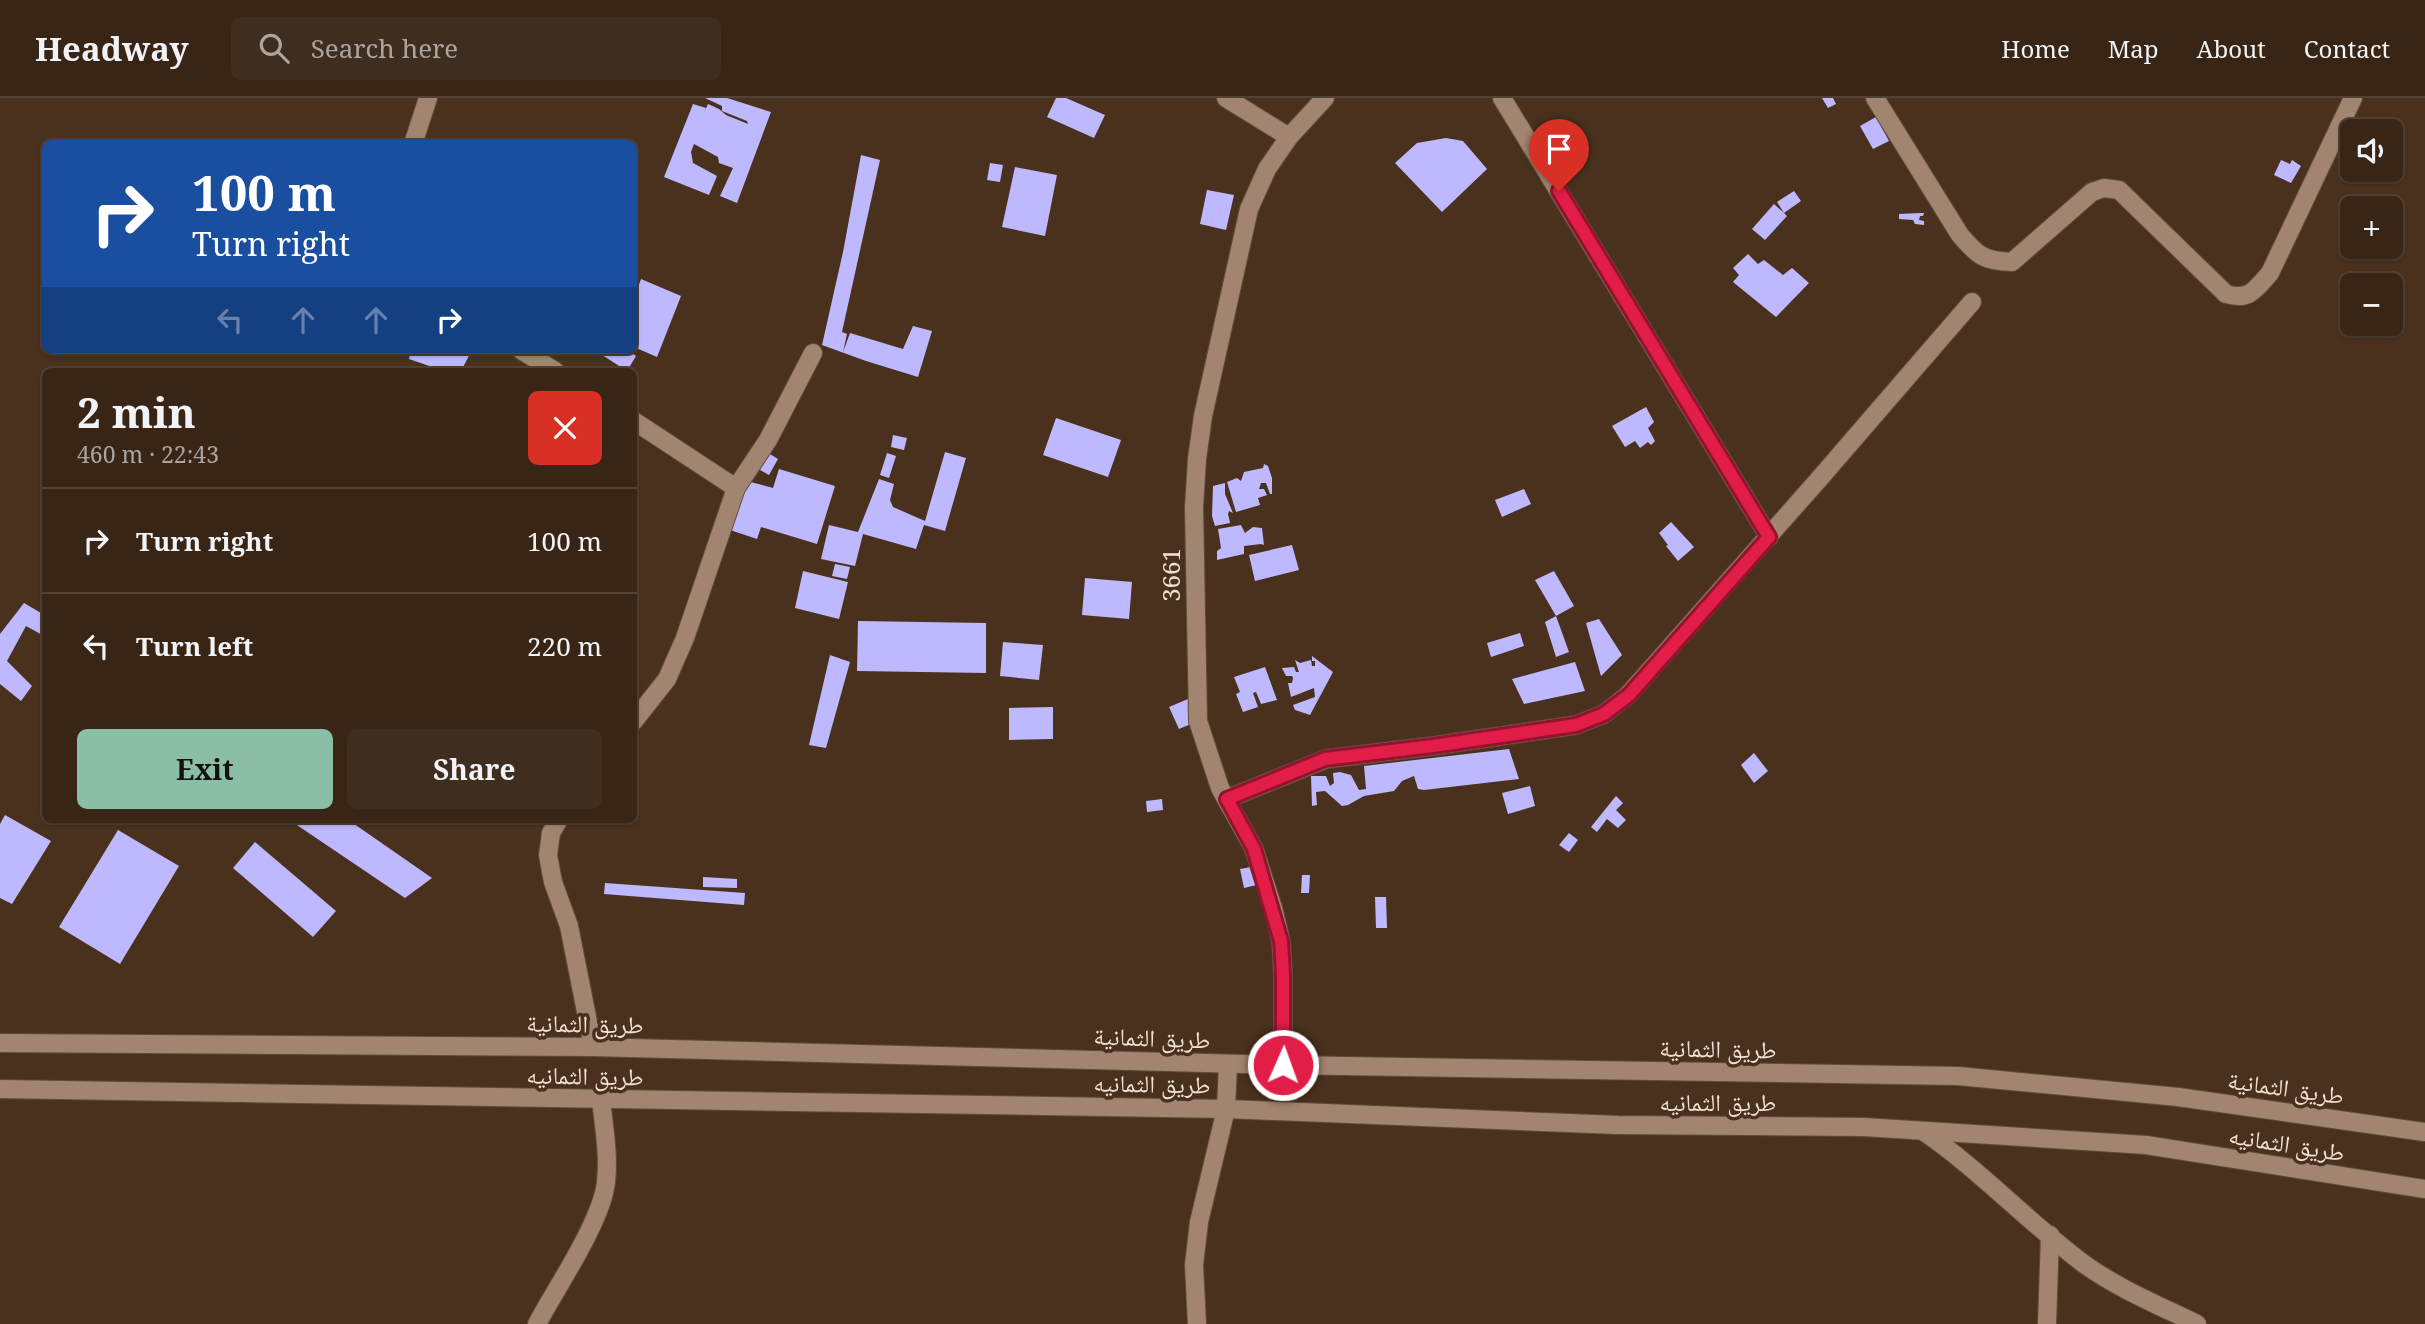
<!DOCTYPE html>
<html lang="en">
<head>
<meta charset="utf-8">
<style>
  body { margin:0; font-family:"Noto Serif","Noto Naskh Arabic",serif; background:#3f2d1f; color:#f1f3f6; height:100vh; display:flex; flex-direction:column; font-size:26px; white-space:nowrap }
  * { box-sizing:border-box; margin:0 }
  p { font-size:23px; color:#aba5a1 }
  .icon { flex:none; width:38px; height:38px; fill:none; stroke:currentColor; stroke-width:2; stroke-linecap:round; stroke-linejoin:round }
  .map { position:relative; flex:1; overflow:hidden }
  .drawer { position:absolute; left:42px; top:270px; width:595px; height:455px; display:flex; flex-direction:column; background:#382516; border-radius:10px; box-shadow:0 2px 5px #0004,0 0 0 2px #524235 }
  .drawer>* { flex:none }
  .banner { position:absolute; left:42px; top:42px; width:595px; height:214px; border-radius:10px; box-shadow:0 2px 5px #0004,0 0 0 2px #524235; background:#1a4fa0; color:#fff; overflow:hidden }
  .fabs { position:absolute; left:2340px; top:21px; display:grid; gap:14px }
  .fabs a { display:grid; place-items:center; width:63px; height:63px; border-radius:10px; background:#382516; box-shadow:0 2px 5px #0004,0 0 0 2px #524235; font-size:35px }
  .pin { position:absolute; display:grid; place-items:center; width:60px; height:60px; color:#fff; margin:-72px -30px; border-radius:50% 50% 50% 0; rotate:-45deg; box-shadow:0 0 7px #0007 }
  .pin .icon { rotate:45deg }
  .me { position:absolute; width:77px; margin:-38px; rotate:2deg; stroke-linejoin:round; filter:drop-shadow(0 0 5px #0008) }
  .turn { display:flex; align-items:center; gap:24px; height:147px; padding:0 35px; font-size:32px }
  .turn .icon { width:91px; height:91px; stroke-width:2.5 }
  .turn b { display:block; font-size:49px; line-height:60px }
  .lanes { display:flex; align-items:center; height:66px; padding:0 35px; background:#0003; justify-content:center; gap:35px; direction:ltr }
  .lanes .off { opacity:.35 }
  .round { display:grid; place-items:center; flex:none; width:74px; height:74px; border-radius:10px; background:#3f2d1f }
  .head { display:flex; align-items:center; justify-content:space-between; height:119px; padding:0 35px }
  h1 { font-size:42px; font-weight:700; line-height:52px }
  .cta { display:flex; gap:14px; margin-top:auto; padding:14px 35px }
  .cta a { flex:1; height:80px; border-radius:10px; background:#8abfa5; color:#111; font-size:28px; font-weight:700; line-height:80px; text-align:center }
  .cta a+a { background:#3f2d1f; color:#f1f3f6 }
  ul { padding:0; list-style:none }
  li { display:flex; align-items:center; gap:21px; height:105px; padding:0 35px; border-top:2px solid #524235 }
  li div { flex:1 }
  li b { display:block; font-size:26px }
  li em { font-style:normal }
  header { display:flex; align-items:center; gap:42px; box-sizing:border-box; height:98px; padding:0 35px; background:#382516; border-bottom:2px solid #524235 }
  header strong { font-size:33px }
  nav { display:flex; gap:38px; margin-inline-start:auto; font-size:24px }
  .search { width:490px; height:63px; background:#3f2d1f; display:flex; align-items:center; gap:18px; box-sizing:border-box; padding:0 24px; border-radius:10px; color:#aba5a1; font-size:26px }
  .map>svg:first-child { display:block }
</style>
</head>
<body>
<header>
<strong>Headway</strong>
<div class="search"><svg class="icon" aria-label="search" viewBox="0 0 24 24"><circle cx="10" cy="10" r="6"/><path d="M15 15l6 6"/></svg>Search here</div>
<nav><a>Home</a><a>Map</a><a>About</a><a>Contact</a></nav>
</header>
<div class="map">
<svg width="2425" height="1226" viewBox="0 0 2425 1226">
  <rect width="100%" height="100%" fill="#4a311e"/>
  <g fill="#beb8fe">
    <polygon points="705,0 727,0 771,14 737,105 720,98 733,70 719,65 718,59 694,46 691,54 693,65 717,78 709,97 664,79 693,6 706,10 703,17 708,6 719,11 726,17 748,26 747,23 722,13 722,8"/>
    <polygon points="1056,0 1066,0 1105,17 1094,40 1047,19"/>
    <polygon points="1822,0 1833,0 1836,6 1828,10"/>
    <polygon points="1876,19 1889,43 1873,51 1860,28"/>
    <polygon points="1446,40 1463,43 1487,71 1442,114 1395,65 1417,45"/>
    <polygon points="861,57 880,62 842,234 847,236 843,254 850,235 903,251 913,228 932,233 918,279 866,263 822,247 843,154"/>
    <polygon points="2281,62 2290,66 2292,62 2301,68 2291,85 2274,77"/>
    <polygon points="990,65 1003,67 1000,84 987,82"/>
    <polygon points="1015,69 1057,77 1045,138 1002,129"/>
    <polygon points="1207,92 1234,97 1226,132 1200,126"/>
    <polygon points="1794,93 1801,103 1784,115 1787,118 1765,142 1752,131 1774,106 1784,115 1777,104"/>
    <polygon points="1920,115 1924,115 1923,118 1920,118 1919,122 1924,123 1924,127 1915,126 1913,122 1899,121 1899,116"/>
    <polygon points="1748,156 1758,166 1764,162 1783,177 1792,170 1809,185 1776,219 1733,184 1739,177 1733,170"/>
    <polygon points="641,181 681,198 657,259 634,249 634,201"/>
    <polygon points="411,252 446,252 453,256 455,252 472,252 461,273 444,273 409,261"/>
    <polygon points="600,252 627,252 636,258 627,273 599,255"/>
    <polygon points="1646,309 1654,324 1648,330 1655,343 1651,347 1648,344 1640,350 1635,343 1625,349 1612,328"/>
    <polygon points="1056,320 1121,342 1108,379 1043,357"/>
    <polygon points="893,337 907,340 904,352 891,349"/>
    <polygon points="765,353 778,361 769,377 755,369"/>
    <polygon points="945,354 966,360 945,433 924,427 916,451 863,436 855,468 821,461 829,427 858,434 879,381 894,386 890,402 893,409 925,423"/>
    <polygon points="887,355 896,358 889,380 880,377"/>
    <polygon points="1264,366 1268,368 1272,380 1272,396 1270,396 1266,385 1261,385 1259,391 1264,391 1267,397 1258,400 1260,407 1236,414 1227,384 1237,380 1241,383 1244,374 1263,370"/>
    <polygon points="779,371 835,388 817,446 761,429 757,441 730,432 743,382 773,390"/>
    <polygon points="1225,385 1225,396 1233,415 1229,413 1228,416 1230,425 1215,428 1212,418 1213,388"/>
    <polygon points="1524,391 1531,406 1502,419 1495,402"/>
    <polygon points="1671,424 1694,449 1678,463 1666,448 1668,447 1659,435"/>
    <polygon points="1241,427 1245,435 1253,429 1262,430 1264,447 1261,446 1244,448 1244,456 1217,462 1217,453 1221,450 1218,431"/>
    <polygon points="1292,447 1299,472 1255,483 1249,457"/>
    <polygon points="835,466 850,469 847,481 832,478"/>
    <polygon points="803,473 848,484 839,521 795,510"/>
    <polygon points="1554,473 1574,508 1556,518 1535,482"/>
    <polygon points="1085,480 1132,484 1129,521 1082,517"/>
    <polygon points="24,505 46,518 46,539 26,528 7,563 32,588 21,603 0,586 0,536"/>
    <polygon points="1556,518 1569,554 1556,559 1545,524"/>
    <polygon points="1599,521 1622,557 1601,578 1586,525"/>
    <polygon points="858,523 986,525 986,575 857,573"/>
    <polygon points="1520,535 1524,548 1491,559 1487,545"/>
    <polygon points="1003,544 1043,547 1039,582 1000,578"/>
    <polygon points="830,557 850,564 826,650 809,647"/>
    <polygon points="1312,558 1333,574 1310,617 1295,612 1293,607 1315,599 1314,590 1291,599 1288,585 1292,585 1293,580 1292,578 1286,578 1282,570 1294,569 1296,574 1299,574 1295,562 1300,565 1311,562 1312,568 1315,568 1315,563 1312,563"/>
    <polygon points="1575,564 1585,593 1524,606 1512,581"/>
    <polygon points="1265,569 1277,602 1261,606 1256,594 1253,595 1258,609 1243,614 1236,596 1240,594 1234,579"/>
    <polygon points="1188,601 1198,623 1179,631 1169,609"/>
    <polygon points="1053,609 1053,641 1009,642 1009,610"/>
    <polygon points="1509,651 1519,681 1424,692 1418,691 1414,678 1402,683 1394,693 1364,698 1348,707 1342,708 1325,693 1316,694 1317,707 1312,708 1311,678 1326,678 1330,688 1334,685 1333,675 1340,674 1351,677 1359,692 1366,691 1364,668"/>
    <polygon points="1754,655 1768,673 1754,685 1741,667"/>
    <polygon points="1530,688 1535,708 1508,716 1502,695"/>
    <polygon points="1616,698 1623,705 1616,712 1626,722 1618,730 1607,721 1597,734 1591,729"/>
    <polygon points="1162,701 1163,712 1147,714 1146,703"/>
    <polygon points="5,717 51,743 12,806 0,800 0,726"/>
    <polygon points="288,721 347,721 432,780 405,800"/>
    <polygon points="118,732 179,768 120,866 59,829"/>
    <polygon points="1569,735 1578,742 1569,754 1559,747"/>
    <polygon points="255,744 336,813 313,839 233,770"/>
    <polygon points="1256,768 1261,786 1244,790 1240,771"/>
    <polygon points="1302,777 1310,777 1309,795 1301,795"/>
    <polygon points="703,779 737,781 737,790 703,789"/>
    <polygon points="605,785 745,795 744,807 604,796"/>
    <polygon points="1375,799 1386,799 1387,830 1376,830"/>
  </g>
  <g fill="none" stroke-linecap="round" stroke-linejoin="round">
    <defs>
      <g id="minor">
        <polyline points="1226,0 1289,39"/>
        <polyline points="1502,0 1769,439"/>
        <path d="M1875,0L1960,137C1978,158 1984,163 2012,164L2092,94L2104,90L2119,92L2226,196C2249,203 2255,192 2270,175L2353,0"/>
        <polyline points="413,46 428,0"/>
        <polyline points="521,252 555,273"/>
        <polyline points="634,323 736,390"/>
        <polyline points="634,623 667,581 685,540 736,390 768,342 813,255"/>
        <polyline points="1227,701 1326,661 1433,648 1576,627 1604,616 1628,597 1820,380 1972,204"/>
        <polyline points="559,721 551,735 548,757 553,784 569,828 593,949"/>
        <polyline points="1283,967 1283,876 1281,843 1273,810 1254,751 1220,690 1198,623 1194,409 1197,361 1203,318 1249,111 1267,71 1289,39 1325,0"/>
        <path d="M1923,1033C1980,1072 2028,1124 2084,1166C2119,1191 2158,1207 2197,1226"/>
        <path d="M537,1226C556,1190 602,1123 606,1084C609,1057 604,1029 601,1002"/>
        <polyline points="1197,1226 1194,1167 1199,1124 1226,1011 1228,966"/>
        <polyline points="2047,1226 2050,1137"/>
      </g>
      <g id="tertiary">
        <polyline points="0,945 593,949 1283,967 1958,978 2178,999 2425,1034"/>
        <polyline points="0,991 1226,1011 1618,1027 1864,1029 2146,1047 2425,1091"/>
      </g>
    </defs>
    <use href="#minor" stroke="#624d3c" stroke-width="20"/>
    <use href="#tertiary" stroke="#624d3c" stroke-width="20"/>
    <use href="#minor" stroke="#a28570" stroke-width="18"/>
    <use href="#tertiary" stroke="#a28570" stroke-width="18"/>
  </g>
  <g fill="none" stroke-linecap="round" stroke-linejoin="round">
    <defs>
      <polyline id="route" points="1283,967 1283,876 1281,843 1254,751 1227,701 1325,661 1433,648 1576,627 1604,616 1629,597 1769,439 1559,93"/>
    </defs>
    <use href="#route" stroke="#92132f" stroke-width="18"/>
    <use href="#route" stroke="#e11d48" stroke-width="12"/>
  </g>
  <g text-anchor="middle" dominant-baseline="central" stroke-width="7" stroke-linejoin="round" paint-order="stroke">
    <g font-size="24" fill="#f1e1d5" stroke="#4a311e">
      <text transform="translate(1170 477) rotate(-90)">3661</text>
      <text transform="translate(585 925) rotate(1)">طريق الثمانية</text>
      <text transform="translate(1152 939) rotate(2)">طريق الثمانية</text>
      <text transform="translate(1718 950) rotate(1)">طريق الثمانية</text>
      <text transform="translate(585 977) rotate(1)">طريق الثمانيه</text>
      <text transform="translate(1152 985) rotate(1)">طريق الثمانيه</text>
      <text transform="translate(2286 989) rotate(8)">طريق الثمانية</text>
      <text x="1718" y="1003">طريق الثمانيه</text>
      <text transform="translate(2287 1045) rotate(9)">طريق الثمانيه</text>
    </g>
  </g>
</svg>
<div class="fabs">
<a><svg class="icon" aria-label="sound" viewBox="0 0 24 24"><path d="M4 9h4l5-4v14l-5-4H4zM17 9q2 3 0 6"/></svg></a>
<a>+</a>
<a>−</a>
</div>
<div class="pin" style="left:1559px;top:93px;background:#d93025"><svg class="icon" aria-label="arrive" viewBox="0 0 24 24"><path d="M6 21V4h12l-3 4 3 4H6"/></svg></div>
<svg class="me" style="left:1283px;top:967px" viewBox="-20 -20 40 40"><circle r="17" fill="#e11d48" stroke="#fff" stroke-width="3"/><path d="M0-11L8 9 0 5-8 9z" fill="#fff"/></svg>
<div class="banner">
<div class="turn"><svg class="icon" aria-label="right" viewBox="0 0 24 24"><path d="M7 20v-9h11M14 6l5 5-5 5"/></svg><div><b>100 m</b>Turn right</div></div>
<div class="lanes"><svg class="icon off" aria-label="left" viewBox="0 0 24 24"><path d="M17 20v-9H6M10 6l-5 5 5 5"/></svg><svg class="icon off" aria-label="ahead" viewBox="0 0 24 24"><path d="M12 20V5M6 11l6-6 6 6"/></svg><svg class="icon off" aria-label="ahead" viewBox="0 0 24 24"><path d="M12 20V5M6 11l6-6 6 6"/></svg><svg class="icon" aria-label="right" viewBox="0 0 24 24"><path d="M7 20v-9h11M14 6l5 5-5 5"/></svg></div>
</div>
<section class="drawer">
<div class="head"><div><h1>2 min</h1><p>460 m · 22:43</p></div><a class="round" style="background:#d93025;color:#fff"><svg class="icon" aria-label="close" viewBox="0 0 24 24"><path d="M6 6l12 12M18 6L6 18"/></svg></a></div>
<ul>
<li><svg class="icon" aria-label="right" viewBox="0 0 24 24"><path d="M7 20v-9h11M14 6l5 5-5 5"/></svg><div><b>Turn right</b></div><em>100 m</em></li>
<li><svg class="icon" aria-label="left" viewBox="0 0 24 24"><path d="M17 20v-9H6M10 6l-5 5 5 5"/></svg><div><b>Turn left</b></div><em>220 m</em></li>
</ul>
<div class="cta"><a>Exit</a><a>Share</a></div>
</section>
</div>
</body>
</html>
